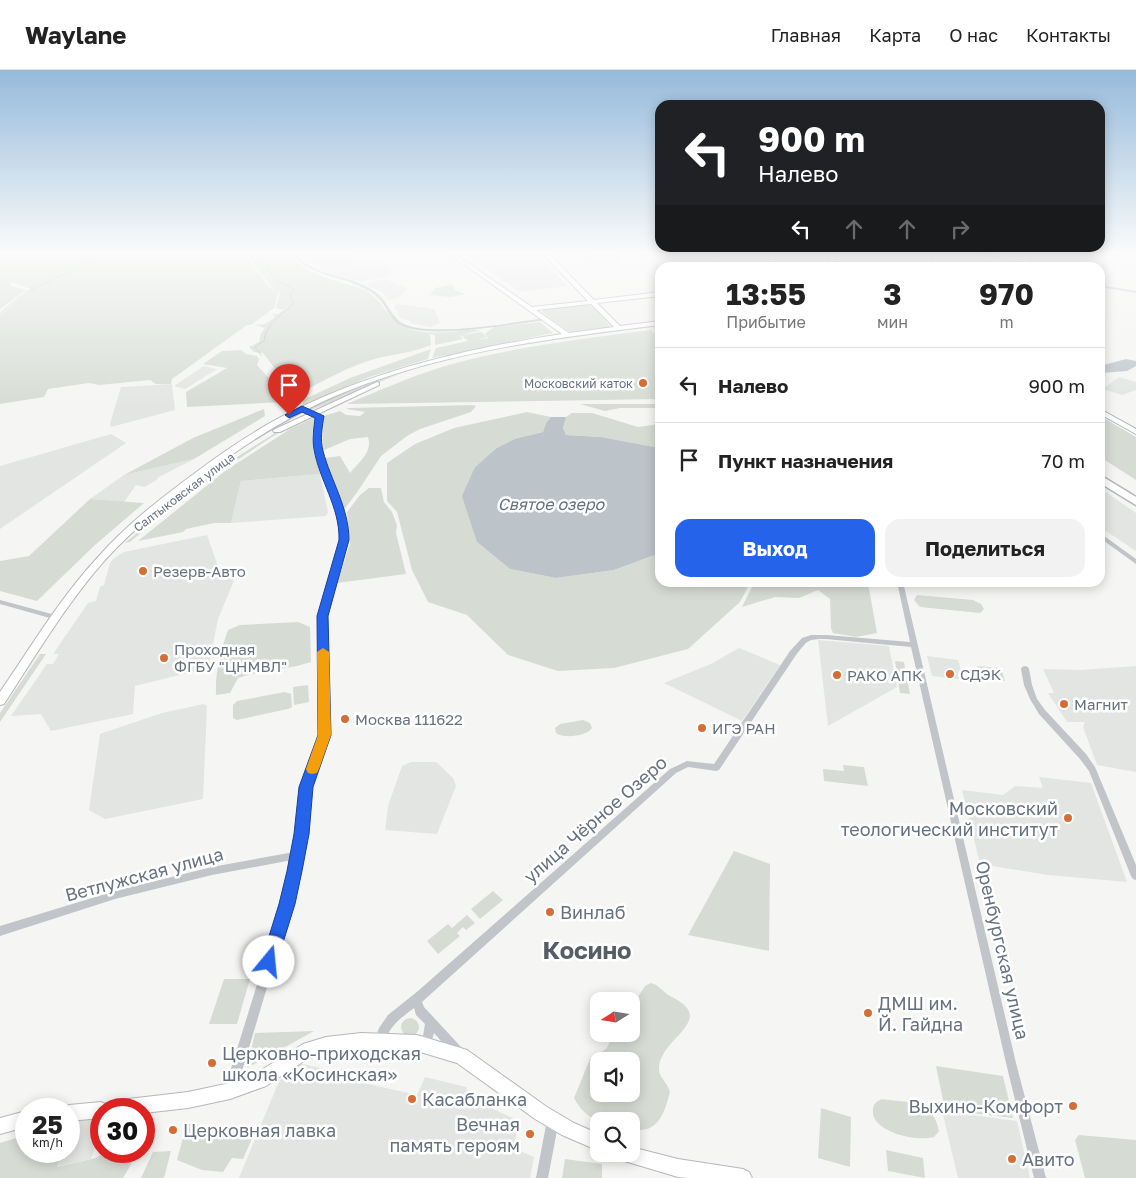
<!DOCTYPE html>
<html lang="ru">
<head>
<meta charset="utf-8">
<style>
  body { margin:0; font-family:"Golos Text",sans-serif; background:#f2f2f2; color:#222; height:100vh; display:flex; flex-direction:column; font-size:19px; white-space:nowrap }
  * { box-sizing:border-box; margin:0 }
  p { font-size:16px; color:#767676 }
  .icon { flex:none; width:28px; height:28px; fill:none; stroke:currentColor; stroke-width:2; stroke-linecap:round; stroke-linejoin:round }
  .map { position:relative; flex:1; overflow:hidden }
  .panel { position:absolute; left:655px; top:192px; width:450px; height:325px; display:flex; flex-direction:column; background:#fff; border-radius:15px; box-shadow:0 2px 12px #0003 }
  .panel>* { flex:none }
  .banner { position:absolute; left:655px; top:30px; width:450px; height:152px; border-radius:15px; box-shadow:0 2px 12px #0003; background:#202124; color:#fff; overflow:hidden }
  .needle { width:32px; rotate:258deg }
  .buttons { position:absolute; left:590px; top:922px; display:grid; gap:10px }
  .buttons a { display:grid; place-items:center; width:50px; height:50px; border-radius:10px; background:#fff; box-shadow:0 2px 12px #0003; font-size:25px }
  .speed { position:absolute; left:15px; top:1028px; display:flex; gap:10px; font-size:25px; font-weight:700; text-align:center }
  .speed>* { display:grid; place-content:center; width:65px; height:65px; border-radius:50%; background:#fff; box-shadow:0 2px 12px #0003; line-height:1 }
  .speed small { font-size:12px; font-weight:400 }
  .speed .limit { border:8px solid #d22; background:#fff; color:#111 }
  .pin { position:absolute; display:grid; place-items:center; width:42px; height:42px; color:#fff; margin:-51px -21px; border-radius:50% 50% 50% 0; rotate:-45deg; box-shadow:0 0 5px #0007 }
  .pin .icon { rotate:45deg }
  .me { position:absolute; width:55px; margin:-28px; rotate:17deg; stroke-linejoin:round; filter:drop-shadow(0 0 4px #0008) }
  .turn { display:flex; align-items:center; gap:18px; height:105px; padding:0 20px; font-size:22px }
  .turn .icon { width:65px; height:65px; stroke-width:2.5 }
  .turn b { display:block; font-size:35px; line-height:42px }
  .lanes { display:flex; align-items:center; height:48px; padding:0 20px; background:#0003; justify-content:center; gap:25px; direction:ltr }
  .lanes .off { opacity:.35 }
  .eta { display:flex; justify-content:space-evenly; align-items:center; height:85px; text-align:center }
  .eta b { font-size:30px; font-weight:700; line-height:35px }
  .cta { display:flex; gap:10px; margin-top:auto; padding:10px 20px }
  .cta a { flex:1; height:58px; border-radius:15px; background:#2563eb; color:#fff; font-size:20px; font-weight:700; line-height:58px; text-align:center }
  .cta a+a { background:#f2f2f2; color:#222 }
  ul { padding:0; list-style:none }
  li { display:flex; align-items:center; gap:15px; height:75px; padding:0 20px; border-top:1px solid #e0e0e0 }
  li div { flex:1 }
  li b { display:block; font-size:19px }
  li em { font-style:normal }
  header { display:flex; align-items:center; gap:30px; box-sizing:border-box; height:70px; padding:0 25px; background:#fff; border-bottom:1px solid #e0e0e0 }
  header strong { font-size:24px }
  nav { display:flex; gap:28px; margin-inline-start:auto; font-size:18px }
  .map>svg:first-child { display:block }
</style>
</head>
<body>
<header>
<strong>Waylane</strong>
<nav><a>Главная</a><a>Карта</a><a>О нас</a><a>Контакты</a></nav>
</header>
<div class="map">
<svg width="1136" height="1108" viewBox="0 0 1136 1108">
  <rect width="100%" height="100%" fill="#f5f6f3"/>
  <g fill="#e3e5e3">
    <polygon points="301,183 350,183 363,190 384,192 393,200 389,206 360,212 322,200 306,191"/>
    <polygon points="465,183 536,183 567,216 520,222"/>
    <polygon points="593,183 614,183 621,191 615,196 596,195 592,193 589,188 590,185"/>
    <polygon points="691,183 715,185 722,191 711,196 692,195 682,189"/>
    <polygon points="856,183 896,183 899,195 901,197 859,197 874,196"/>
    <polygon points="384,209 405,217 407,218 398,228 390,230 382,222 365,215"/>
    <polygon points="397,234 434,239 440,253 430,257 410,253 411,251 401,248 394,236"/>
    <polygon points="204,296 217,299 185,319 174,316"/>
    <polygon points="1119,307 1136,312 1136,320 1122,325 1103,319"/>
    <polygon points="172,314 175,340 111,357 110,354 121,317"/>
    <polygon points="111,364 126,373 0,459 0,396"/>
    <polygon points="194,389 157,408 158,409 145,417 136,415 124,432 90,429 124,405"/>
    <polygon points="320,404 328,442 326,446 231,453 241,411"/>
    <polygon points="1100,418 1136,443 1136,481 1100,457"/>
    <polygon points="207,465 220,502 235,508 218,549 208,598 135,616 133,644 51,661 41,644 11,646 47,594 53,594 59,584 53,584 88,533 96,531 100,517 104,515 110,493 114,488 124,482"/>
    <polygon points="818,570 889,576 897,617 828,656"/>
    <polygon points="739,578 780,595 742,651 664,613 711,594"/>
    <polygon points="927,586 958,590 964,610 932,606"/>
    <polygon points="1136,596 1136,702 1097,695 1083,657 1085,652 1067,652 1048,623 1054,623 1043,599 1081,600"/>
    <polygon points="204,634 207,636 203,729 105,749 89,740 100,664 162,643"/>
    <polygon points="411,692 436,692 453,708 456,716 437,764 385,760 388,736 402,696"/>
    <polygon points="1039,707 1091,713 1127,812 1048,805 980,794 962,720 1003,725 1015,716 1043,718"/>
    <polygon points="299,993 340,1003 360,1012 417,1025 425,1007 466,1017 472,1029 517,1050 515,1079 534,1087 530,1108 239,1108 279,1011"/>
    <polygon points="942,1041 1017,1051 1030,1108 958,1108"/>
    <polygon points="101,1048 101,1059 91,1089 56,1097 61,1081 69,1081 69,1052"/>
  </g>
  <g fill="#d6dcd4" fill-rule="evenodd">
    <path d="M0,183H243L270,218L275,221L255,196L248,183H293C297,205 346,212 364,220C386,230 385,252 409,259C431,266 455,261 477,259L475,260H481L462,265L481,262L487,267L477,270L488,268L485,264L494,257L540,252L553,263L432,288L436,278L468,271L461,265L460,266L463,269L435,275V265L430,264L431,275C413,282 396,284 378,288C349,296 322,311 296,326L263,283L254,282L249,277L259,272L261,263L265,258L255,255L265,254L275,247L272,244H278L284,240L276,238L280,223L278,222L274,238L251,255H247L172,309L171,314H156L150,310L99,315L89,313L48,319L44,327L0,334V245L31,219L10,212L11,216L26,220L0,239Z"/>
    <polygon points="345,186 354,195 344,197 341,194 323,197 317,191"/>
    <polygon points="453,214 455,220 465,224 451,227 430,225 436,218"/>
    <polygon points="587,235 593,237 610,256 604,258 570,262 542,242 544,240 549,238"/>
    <path d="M651,260L660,269V329L347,334C378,321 409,307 442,297C510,277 581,269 651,260Z"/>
    <polygon points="431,279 428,289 369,307 303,336 303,330 350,308"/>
    <polygon points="241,280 246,284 257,286 259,289 257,295 288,329 283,332 187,337 186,322 227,298 203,294 222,281"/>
    <polygon points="438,291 414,298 309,341 307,339 370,311"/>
    <polygon points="580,334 660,334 660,338 620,338 605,341"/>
    <path d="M473,335L476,336L471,342L420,359L407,366L381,386L358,421L343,441L325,388L340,386L350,403C359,392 373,382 368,367L350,369L322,381L324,346L340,341L346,345L360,346L365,342L346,339L349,338Z"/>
    <polygon points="264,339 265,346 194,389 124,405 193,368"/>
    <path d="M527,342L551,347L546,353L543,362C510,370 502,375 475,397L477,472L510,499L556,508L614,500L660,483V512L750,513L740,532L688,579L614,598L558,601L508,585L467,545L428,532L412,500L397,442L387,431V393L415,374L454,358Z"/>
    <polygon points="572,343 592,343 638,357 660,354 660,378 601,367 566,365 563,358 566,347"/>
    <polygon points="1100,346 1136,367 1136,410 1100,387"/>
    <polygon points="315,347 312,366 320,404 241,411 231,453 214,453 186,459 183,462 138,471 225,401 290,359"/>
    <path d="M283,358L285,359C228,394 181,430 130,472L125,473L183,424L213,402Z"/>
    <polygon points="369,418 381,418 384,432 392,442 397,455 396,463 406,504 337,513 350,474 347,442 360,425"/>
    <polygon points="90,429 144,433 95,475 37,531 0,521 0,491 29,486"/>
    <polygon points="754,513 868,513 877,563 856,567 833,563 831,558 830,529 818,520 799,528 775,527 742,537"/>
    <polygon points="917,525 973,530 981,534 984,539 980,543 920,537 914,530"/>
    <path d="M298,552L310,557L311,592C287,600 262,600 238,608L230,623L216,625C215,602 220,582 228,560L240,555Z"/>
    <polygon points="40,584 46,584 0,652 0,643"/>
    <polygon points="895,591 904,592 910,624 900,623"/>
    <polygon points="977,596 1001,598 1005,611 971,608 969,602 979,602"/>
    <polygon points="308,615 309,632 294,635 293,617"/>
    <polygon points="285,622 291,624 292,637 288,639 237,650 233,648 233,635 237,631"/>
    <path d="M583,650L590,653L592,658C587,666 564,669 556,663L555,658L560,654Z"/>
    <polygon points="843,695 864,697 868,716 824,711 823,699 844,701"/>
    <polygon points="734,781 770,794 769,881 688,865"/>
    <polygon points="493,821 503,830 480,849 471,839"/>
    <polygon points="467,845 475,853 466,860 463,857 457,863 460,866 438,884 427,871 448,854 452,858"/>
    <polygon points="224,909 250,909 237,954 209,954"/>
    <path d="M651,913C659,915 663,922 670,926C720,950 660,967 659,998C658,1007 668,1013 670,1022C664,1044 658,1065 631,1059V1051C603,1051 589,1055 574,1028L590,989L606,979L614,964H631V938L645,916ZM631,991V1024H599V991Z"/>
    <circle cx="410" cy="957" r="9"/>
    <polygon points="314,961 247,998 255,963"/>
    <polygon points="936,996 1003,1006 1013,1048 945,1040"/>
    <path d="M882,1029C909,1033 933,1029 939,1061L934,1067C918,1072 876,1063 873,1044C872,1035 875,1032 882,1029Z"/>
    <polygon points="821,1038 851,1047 850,1097 818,1088"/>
    <polygon points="187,1053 254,1064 243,1089 232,1088 223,1102 202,1100 177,1090"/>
    <polygon points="26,1065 26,1081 61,1081 57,1097 96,1088 107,1081 139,1081 123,1108 0,1108 0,1073"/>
    <polygon points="1079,1065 1136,1070 1136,1108 1085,1108 1075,1070"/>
    <polygon points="886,1080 923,1088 925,1108 888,1101"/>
    <polygon points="171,1081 164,1108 141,1108 153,1082"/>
    <polygon points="565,1089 602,1094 602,1108 562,1108"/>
  </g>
  <g fill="#bcc3c9">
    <polygon points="1126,289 1136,291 1136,296 1127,301 1100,303 1100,296"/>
    <polygon points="551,347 566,347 563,358 566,365 601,367 660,378 660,483 614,500 556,508 510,499 477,472 462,426 475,397 497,378 515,369 543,362 546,353"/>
  </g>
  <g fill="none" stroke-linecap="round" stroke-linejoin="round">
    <g stroke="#bcc3c9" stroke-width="1">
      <polyline points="255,183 266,194 272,207"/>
      <polyline points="0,243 26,222 74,199 83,192 118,183"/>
      <path d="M261,285L255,277L264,271C266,253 281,246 293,234L290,224L294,219L274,209"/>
    </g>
    <defs>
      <g id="secondary">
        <path d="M448,183H453L532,237L588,231L542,183H548L594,230L660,222V226L597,233L620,256L660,251V255C554,268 445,281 345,322C293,343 246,373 201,407C167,432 133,459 105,490C66,534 36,585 4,634L0,635V622C31,577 60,528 98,487C126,455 160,429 195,403C227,379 261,356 297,339C381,298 471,278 562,264ZM591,234L614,257L569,263L536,240Z"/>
        <polygon points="768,183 774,183 775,198 769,198"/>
        <polygon points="930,183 935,183 941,198 935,198"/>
        <polygon points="1026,183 1031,183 1026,198 1020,198"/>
        <polygon points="377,312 379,313 379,315 280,362 274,362 273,360"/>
        <polygon points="1100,339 1136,359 1136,364 1100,344"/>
        <polygon points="361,963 417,965 467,980 547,1037 574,1053 599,1064 599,1081 562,1065 535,1049 457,993 417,981 361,979 326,983 307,989 266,1016 230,1029 188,1038 144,1043 144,1039 101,1039 101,1048 69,1051 69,1039 63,1039 69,1035 101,1032 105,1034 111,1031 188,1022 230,1013 255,1004 303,974 326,967"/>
        <polygon points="26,1041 26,1057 0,1064 0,1048"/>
        <polygon points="631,1077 678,1089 743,1099 749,1102 752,1108 687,1108 678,1107 621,1090 619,1084 631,1084"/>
      </g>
      <g id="highway">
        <polygon points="828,183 834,183 836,198 830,198"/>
        <polygon points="1100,405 1136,427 1136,435 1100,413"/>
      </g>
    </defs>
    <use href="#secondary" stroke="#b4b7bc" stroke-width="2"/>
    <use href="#highway" stroke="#b4b7ba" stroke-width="3"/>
    <g fill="#c1c4c8" fill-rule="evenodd">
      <path d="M294,183H298C302,199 339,206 354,211C366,216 378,221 385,232C390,239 394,248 402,253C427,268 515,252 546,248L548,249L546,250C513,254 425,271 398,254C391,249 387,240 382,232C374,222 361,217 350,212C335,207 299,200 294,183Z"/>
      <polygon points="962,183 970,183 1027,192 1025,193"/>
      <polygon points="1024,194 1045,197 1046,198 1034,198 1023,196 1023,194"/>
      <polygon points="1100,215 1136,221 1136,223 1100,217"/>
      <polygon points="300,338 304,338 322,346 320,366 321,380 347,457 347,469 326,546 329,665 310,717 306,763 292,834 236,1021 234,1025 230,1027 226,1025 224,1021 282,834 292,790 212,805 115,829 0,866 0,856 115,821 212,797 294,782 298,763 302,717 321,665 320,546 341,469 341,457 315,380 314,366 316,347 300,340"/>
      <polygon points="1100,463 1136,489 1136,494 1100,468"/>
      <path d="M897,512H903L1016,993L1046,1108H1034L1006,993L911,577L826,569C807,569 808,570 796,585L719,700L716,701L688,697L676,703L422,932L424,937L462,978L463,982L462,986L458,987L454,986L434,963L431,973L419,978L415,977L414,973L415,969L423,966L425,954L416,945L414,938C398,950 390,956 383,975L379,976L375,975L374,971L379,958L388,945L418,921L670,699L687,691L714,694L790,581L802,568L811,565H826L910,572Z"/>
      <polygon points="0,530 59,546 60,548 57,550 0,534"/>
      <polygon points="1025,596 1028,597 1029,599 1032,615 1037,629 1045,640 1086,684 1095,697 1136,795 1136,810 1133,809 1131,806 1089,701 1080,689 1039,644 1030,629 1024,615 1021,599 1022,597"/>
      <polygon points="553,1044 557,1046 559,1050 548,1108 536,1108 547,1050 549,1046"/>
    </g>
    <use href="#secondary" fill="#fff" fill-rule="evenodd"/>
    <use href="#highway" fill="#fff" fill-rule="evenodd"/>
  </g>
  <linearGradient id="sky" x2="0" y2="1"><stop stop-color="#96badc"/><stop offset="0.54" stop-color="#fafbfa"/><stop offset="1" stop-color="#fafbfa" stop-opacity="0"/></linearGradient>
  <rect width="1136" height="338" fill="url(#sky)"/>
  <path fill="#2563eb" stroke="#184099" d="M302,336L324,346C322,358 320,370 323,381C331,411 349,438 349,470L328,546L331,665L313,717L309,764L302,801L295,834L277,892L275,898L269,900L263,898L261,892L279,834L287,801L294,764L299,717L318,665L317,546L339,470C340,437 319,410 314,379C312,368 314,358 315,348L302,342L289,348L285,345Z"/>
  <polygon fill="#f59e0b" points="323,578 329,582 331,665 319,699 317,703 312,704 308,703 306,699 318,665 317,582"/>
  <g fill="#d46e35" stroke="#fff" stroke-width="2">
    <circle cx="643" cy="313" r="5"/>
    <circle cx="143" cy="501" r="5"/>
    <circle cx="164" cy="588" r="5"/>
    <circle cx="950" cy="604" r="5"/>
    <circle cx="837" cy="605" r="5"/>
    <circle cx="1064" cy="634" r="5"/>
    <circle cx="345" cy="649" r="5"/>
    <circle cx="702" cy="658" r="5"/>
    <circle cx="1068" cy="748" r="5"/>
    <circle cx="550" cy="842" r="5"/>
    <circle cx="868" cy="943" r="5"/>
    <circle cx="212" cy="993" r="5"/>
    <circle cx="412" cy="1029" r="5"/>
    <circle cx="1073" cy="1036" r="5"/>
    <circle cx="173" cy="1060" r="5"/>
    <circle cx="530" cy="1064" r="5"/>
    <circle cx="1012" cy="1089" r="5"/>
  </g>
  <g text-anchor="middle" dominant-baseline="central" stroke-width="5" stroke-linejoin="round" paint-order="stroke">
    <g font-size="12" fill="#677281" stroke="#fff" text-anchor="end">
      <text x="633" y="313">Московский каток</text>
    </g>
    <g font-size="12" fill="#677281" stroke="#fff">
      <text transform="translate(184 422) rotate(-37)">Салтыковская улица</text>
    </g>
    <g font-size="15" fill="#677281" stroke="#fff" text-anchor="start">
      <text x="153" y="501">Резерв-Авто</text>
      <text x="174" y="579">Проходная<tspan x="174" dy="17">ФГБУ "ЦНМВЛ"</tspan></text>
      <text x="960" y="604">СДЭК</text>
      <text x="847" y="605">РАКО АПК</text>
      <text x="1074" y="634">Магнит</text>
      <text x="355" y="649">Москва 111622</text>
      <text x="712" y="658">ИГЭ РАН</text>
    </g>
    <g font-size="16" font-style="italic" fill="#63737e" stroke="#fff">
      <text x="551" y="434">Святое озеро</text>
    </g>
    <g font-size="18" fill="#677281" stroke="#fff" text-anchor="start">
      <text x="1058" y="738" text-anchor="end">Московский<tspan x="1058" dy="21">теологический институт</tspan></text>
      <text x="560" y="842">Винлаб</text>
      <text x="878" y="933">ДМШ им.<tspan x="878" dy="21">Й. Гайдна</tspan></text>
      <text x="222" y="983">Церковно-приходская<tspan x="222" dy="21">школа «Косинская»</tspan></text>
      <text x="422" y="1029">Касабланка</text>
      <text x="1063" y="1036" text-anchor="end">Выхино-Комфорт</text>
      <text x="520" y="1054" text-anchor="end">Вечная<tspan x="520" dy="21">память героям</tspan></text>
      <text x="183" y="1060">Церковная лавка</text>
      <text x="1022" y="1089">Авито</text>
    </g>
    <g font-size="18" fill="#677281" stroke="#fff">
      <text transform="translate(595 749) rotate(-41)">улица Чёрное Озеро</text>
      <text transform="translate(144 804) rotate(-15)">Ветлужская улица</text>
      <text transform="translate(1003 880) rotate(77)">Оренбургская улица</text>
    </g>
    <g font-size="24" font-weight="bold" fill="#555d67" stroke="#fff">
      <text x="587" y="879">Косино</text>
    </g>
  </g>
</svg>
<div class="buttons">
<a><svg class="needle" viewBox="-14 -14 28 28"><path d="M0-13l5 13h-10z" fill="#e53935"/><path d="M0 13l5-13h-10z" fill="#767676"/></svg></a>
<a><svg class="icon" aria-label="sound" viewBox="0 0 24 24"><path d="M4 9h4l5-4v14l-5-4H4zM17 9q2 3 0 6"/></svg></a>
<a><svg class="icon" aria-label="search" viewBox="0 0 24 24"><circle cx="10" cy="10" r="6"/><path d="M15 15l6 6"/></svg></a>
</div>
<div class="speed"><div>25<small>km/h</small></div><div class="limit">30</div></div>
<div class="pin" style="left:289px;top:345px;background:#d93025"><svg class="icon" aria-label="arrive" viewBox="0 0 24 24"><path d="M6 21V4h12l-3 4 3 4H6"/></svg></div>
<svg class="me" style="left:269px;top:892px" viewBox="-20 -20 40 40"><circle r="19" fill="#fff"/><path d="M0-13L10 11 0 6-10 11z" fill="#2563eb"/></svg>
<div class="banner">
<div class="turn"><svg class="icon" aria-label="left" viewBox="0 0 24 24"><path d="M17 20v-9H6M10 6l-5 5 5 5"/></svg><div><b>900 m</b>Налево</div></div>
<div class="lanes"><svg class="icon" aria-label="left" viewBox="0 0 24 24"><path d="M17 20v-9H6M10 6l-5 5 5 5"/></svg><svg class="icon off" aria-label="ahead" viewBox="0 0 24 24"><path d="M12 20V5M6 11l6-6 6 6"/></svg><svg class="icon off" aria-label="ahead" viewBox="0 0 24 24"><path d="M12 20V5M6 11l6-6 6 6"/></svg><svg class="icon off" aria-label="right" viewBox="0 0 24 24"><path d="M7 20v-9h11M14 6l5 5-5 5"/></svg></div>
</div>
<section class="panel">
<div class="eta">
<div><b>13:55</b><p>Прибытие</p></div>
<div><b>3</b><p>мин</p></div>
<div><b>970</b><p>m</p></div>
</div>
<ul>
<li><svg class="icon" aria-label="left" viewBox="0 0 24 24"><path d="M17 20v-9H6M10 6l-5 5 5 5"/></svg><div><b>Налево</b></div><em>900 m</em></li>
<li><svg class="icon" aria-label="arrive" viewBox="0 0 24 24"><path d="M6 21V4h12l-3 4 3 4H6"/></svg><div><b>Пункт назначения</b></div><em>70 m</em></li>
</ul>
<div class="cta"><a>Выход</a><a>Поделиться</a></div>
</section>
</div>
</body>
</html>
